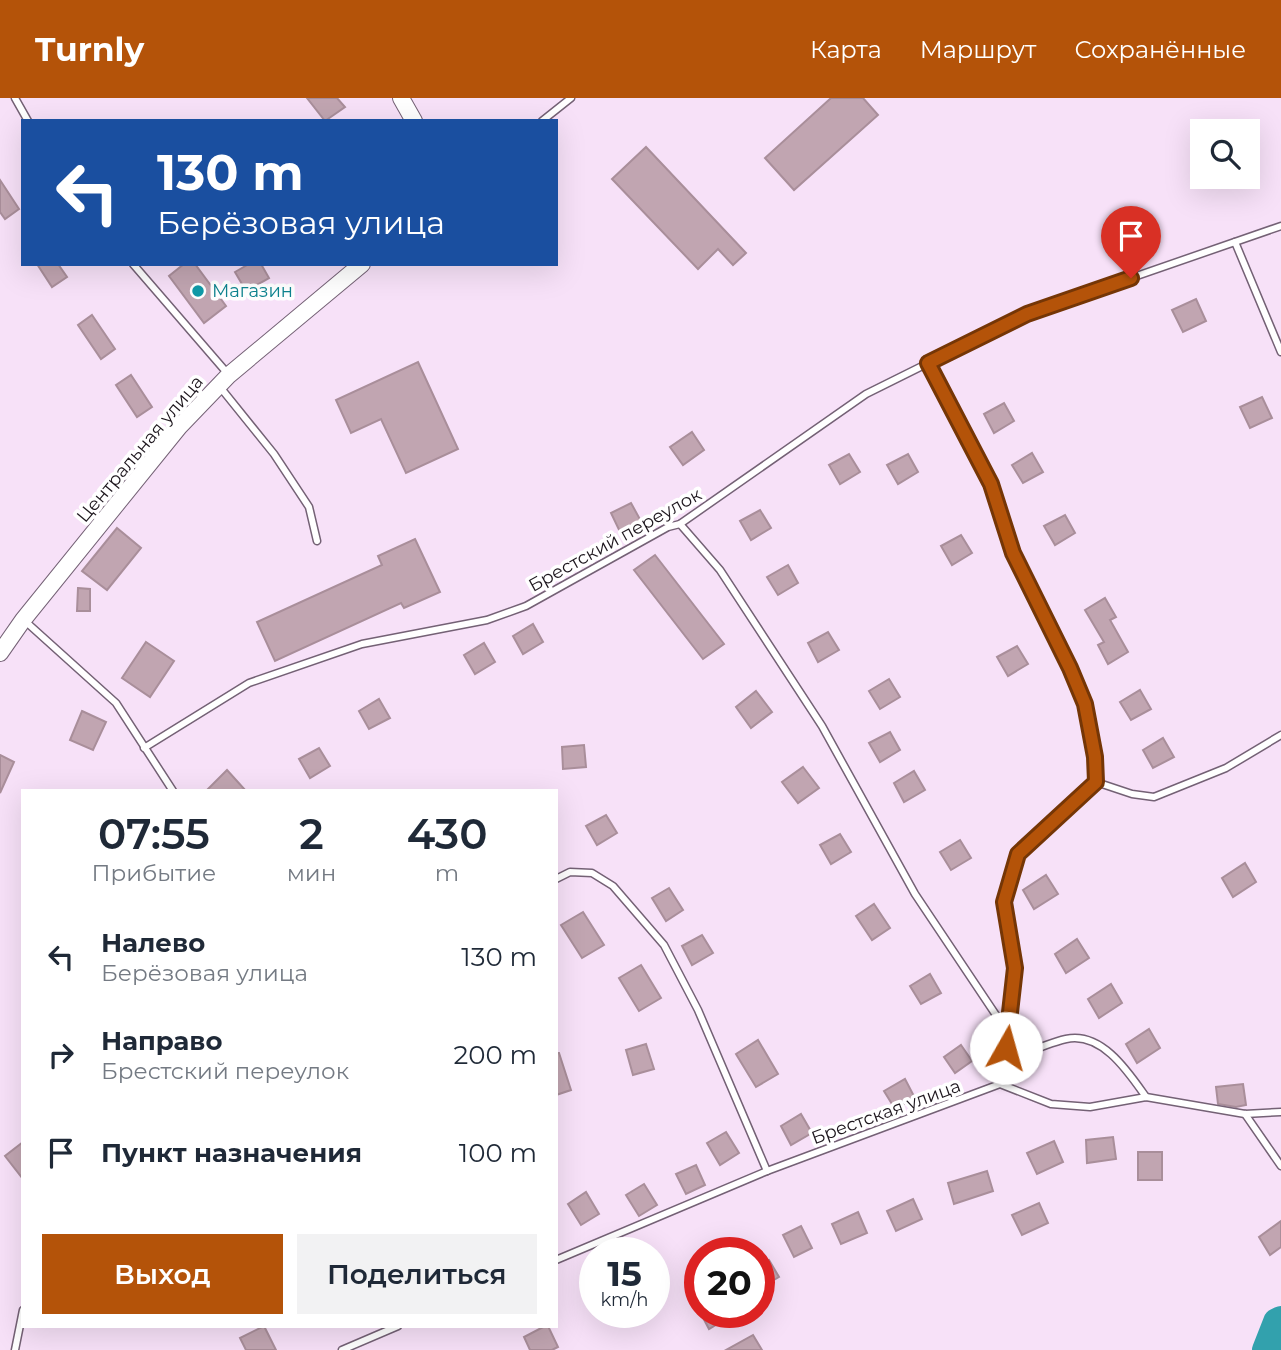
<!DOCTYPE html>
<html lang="ru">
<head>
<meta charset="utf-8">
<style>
  body { margin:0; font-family:Montserrat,sans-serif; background:#f2f2f3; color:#1f2937; height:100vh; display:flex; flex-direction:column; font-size:26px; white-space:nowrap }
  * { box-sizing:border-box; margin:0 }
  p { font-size:23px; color:#747a83 }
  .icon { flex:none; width:38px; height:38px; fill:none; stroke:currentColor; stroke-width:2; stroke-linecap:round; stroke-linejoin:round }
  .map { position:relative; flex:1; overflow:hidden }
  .panel { position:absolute; left:21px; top:691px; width:537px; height:539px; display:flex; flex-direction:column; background:#fff; border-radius:0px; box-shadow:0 7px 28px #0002 }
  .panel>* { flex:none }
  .top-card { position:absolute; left:21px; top:21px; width:537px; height:147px; border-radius:0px; box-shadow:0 7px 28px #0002; background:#1a4fa0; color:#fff; overflow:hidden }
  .buttons { position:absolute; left:1190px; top:21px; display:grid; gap:14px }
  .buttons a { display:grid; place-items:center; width:70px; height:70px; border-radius:0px; background:#fff; box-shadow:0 7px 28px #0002; font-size:35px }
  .speed { position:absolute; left:579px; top:1139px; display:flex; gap:14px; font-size:35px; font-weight:700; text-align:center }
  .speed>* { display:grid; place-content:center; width:91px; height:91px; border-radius:50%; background:#fff; box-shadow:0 7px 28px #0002; line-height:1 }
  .speed small { font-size:18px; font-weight:400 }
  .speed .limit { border:10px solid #d22; background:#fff; color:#111 }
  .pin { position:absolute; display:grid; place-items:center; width:60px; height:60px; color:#fff; margin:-72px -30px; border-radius:50% 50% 50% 0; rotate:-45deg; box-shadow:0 0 7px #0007 }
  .pin .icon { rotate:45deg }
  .me { position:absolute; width:77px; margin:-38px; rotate:7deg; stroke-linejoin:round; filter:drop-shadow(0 0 5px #0008) }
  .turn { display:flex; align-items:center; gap:24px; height:147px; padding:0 21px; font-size:32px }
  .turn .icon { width:91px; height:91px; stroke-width:2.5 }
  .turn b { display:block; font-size:49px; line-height:60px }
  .eta { display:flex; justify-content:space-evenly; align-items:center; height:119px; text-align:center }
  .eta b { font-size:42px; font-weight:600; line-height:49px }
  .cta { display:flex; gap:14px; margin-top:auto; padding:14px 21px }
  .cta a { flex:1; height:80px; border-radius:0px; background:#b45309; color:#fff; font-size:28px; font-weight:600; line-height:80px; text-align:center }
  .cta a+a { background:#f2f2f3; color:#1f2937 }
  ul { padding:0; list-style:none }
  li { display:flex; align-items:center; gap:21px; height:98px; padding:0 21px }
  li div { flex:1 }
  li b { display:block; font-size:26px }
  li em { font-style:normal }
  header { display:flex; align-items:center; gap:42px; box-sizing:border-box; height:98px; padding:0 35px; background:#b45309; color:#fff }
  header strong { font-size:33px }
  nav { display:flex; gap:38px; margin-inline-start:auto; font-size:24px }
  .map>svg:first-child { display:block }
</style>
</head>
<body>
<header>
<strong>Turnly</strong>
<nav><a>Карта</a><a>Маршрут</a><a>Сохранённые</a></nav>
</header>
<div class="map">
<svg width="1281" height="1252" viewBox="0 0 1281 1252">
  <rect width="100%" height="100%" fill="#f7e1f8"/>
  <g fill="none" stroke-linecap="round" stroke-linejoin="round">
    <polyline stroke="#32a1ad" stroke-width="28" points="1266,1252 1277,1224 1281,1222"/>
  </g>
  <g fill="#c1a5b1" stroke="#a98e9a" stroke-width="2">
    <polygon points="307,0 337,0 345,9 325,23"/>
    <polygon points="831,0 863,0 878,17 794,92 765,60"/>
    <polygon points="646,49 746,155 733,167 718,151 698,171 612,81"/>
    <polygon points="0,82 19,111 5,121 0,114"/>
    <polygon points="37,166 58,166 67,179 52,189"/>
    <polygon points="184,166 195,166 226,208 204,225 169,178"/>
    <polygon points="249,166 261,166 269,180 246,193 235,174"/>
    <polygon points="1196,201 1206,223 1183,234 1172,212"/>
    <polygon points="92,217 115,251 101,261 78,227"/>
    <polygon points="418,264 458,351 406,375 381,321 351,335 336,302"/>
    <polygon points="131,277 152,309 137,319 116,287"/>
    <polygon points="1262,299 1272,320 1250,330 1240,309"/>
    <polygon points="1004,305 1014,323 994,335 984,316"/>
    <polygon points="692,334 704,352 683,367 670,349"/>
    <polygon points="1032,355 1043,374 1023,385 1012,367"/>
    <polygon points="849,356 860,374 840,386 829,367"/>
    <polygon points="908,356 918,374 898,386 887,367"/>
    <polygon points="631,405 642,425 621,436 611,415"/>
    <polygon points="760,412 771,430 751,442 740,423"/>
    <polygon points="1065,417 1075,435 1055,447 1044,428"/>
    <polygon points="117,430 141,450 107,492 82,473"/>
    <polygon points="961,437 972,455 952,467 941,448"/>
    <polygon points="415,441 440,494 404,510 401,505 275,563 257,524 382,467 378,458"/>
    <polygon points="655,457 724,546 703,561 634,472"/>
    <polygon points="788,467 798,485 778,497 767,479"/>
    <polygon points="78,490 90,491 90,513 77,513"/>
    <polygon points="1105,500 1116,519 1110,522 1128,554 1108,566 1098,547 1104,544 1085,512"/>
    <polygon points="533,526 543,544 523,556 513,538"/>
    <polygon points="828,534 839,552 818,564 808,545"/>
    <polygon points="146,544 174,563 150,599 122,580"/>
    <polygon points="484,545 495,564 475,576 464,557"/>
    <polygon points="1017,548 1028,566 1008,578 997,559"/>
    <polygon points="889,581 900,599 880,611 869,593"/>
    <polygon points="1140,592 1151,611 1131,622 1120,604"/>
    <polygon points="756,593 772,614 751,630 736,609"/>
    <polygon points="379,601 390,620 369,631 359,613"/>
    <polygon points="82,613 106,624 93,652 70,642"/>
    <polygon points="890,634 900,652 880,664 869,645"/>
    <polygon points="1163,640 1174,659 1153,670 1143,652"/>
    <polygon points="584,647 586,669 563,671 562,649"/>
    <polygon points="319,650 330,668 310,680 299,661"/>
    <polygon points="0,657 14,664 0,695"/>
    <polygon points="803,669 819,690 798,705 782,684"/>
    <polygon points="227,672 246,693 206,693"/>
    <polygon points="914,673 925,692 904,704 894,685"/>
    <polygon points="606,717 617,735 597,747 586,728"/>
    <polygon points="840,736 851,754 831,766 820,747"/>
    <polygon points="960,742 971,760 951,772 940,754"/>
    <polygon points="1245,765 1256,784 1233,799 1222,780"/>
    <polygon points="1046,777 1058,796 1034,811 1023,792"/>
    <polygon points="669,790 683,812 666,823 652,800"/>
    <polygon points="874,806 890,830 872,842 856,818"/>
    <polygon points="583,814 604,847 582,860 561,827"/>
    <polygon points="702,837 713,855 692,867 682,848"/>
    <polygon points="1077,841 1089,860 1066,875 1055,856"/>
    <polygon points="641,867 661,900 639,913 619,880"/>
    <polygon points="930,876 941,895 921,906 910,888"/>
    <polygon points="1111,886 1122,905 1099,920 1088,901"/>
    <polygon points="1149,931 1160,950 1137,965 1126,946"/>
    <polygon points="758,942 778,976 756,989 736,956"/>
    <polygon points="646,946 654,971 633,977 626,952"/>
    <polygon points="961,947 972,963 955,975 944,959"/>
    <polygon points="556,955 559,955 571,992 556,997"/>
    <polygon points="905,981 915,1000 895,1011 884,993"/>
    <polygon points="1243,986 1246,1007 1236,1009 1218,1006 1216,989"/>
    <polygon points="801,1016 812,1035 791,1047 781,1028"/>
    <polygon points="726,1034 739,1055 720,1067 707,1045"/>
    <polygon points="1113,1039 1116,1061 1087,1065 1086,1042"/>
    <polygon points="1054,1043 1063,1064 1037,1076 1027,1055"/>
    <polygon points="23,1044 23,1081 5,1058"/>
    <rect x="1138" y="1054" width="24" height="28"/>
    <polygon points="696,1067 705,1087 686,1096 676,1076"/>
    <polygon points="987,1073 993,1093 954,1106 948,1085"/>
    <polygon points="644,1086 657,1107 639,1118 626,1097"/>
    <polygon points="586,1094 599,1116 581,1127 568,1106"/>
    <polygon points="913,1101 922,1121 896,1133 887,1113"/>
    <polygon points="1039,1105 1048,1125 1022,1137 1012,1117"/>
    <polygon points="858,1114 867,1135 841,1146 832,1126"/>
    <polygon points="1281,1123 1281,1149 1270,1157 1259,1139"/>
    <polygon points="801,1128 812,1150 794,1159 783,1137"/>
    <polygon points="769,1162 779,1179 760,1190 760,1167"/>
    <polygon points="700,1214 737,1214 709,1231"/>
    <polygon points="264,1228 276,1252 246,1252 240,1240"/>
    <polygon points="545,1228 548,1228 558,1249 552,1252 530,1252 524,1239"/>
    <polygon points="753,1237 762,1252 726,1252"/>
  </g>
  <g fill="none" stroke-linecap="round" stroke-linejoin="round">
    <defs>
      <g id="service">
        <polyline points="15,0 28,23"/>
        <polyline points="542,23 571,0"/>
        <polyline points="1235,144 1281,254"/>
        <polyline points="133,166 228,276"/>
        <polyline points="928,265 991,386 1013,455 1063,552 1085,606 1095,659 1096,684 1018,756 1004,804 1015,870 1000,986"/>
        <polyline points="220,289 274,356 309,409 317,443"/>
        <polyline points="680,426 720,472 822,628 915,796 1008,935"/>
        <polyline points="25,523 116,605 173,693"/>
        <polyline points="144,650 249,585 362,546 487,522 526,508 668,429 680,426 866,296 1027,216 1281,128"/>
        <polyline points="1096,684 1132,696 1154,699 1226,670 1281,637"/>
        <polyline points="556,781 570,774 592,775 613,788 664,847 698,912 767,1073"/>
        <path d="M1004,964C1024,956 1045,946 1066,941C1102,933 1129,975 1146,999"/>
        <polyline points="1245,1016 1281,1068"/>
        <polyline points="556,1162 767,1073 1000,986 1051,1006 1090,1009 1146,999 1245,1016 1281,1014"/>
        <polyline points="15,1252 23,1212"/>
        <polyline points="342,1252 398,1228"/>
      </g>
      <g id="tertiary">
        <polyline points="401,0 414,23"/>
        <polyline points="0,555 23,522 179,329 229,277 362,166"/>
      </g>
    </defs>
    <use href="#service" stroke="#746175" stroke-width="9"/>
    <use href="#tertiary" stroke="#746175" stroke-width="18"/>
    <use href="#service" stroke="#fff" stroke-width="6"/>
    <use href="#tertiary" stroke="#fff" stroke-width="16"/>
  </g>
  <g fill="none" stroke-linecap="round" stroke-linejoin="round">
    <defs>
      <polyline id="route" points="1006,950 1015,870 1004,804 1018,756 1096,684 1095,659 1085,606 1070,570 1013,455 991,386 928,265 1027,216 1131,180"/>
    </defs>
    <use href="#route" stroke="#753606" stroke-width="18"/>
    <use href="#route" stroke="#b45309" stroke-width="12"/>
  </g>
  <circle fill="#0f9aa8" stroke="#fff" stroke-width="2.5" cx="198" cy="193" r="7"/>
  <g text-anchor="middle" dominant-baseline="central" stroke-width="7" stroke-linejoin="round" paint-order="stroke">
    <g font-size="18" fill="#0d838f" stroke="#fff" text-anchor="start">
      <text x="212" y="193">Магазин</text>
    </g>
    <g font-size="18" fill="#1c151c" stroke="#fff">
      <text transform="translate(140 351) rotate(-50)">Центральная улица</text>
      <text transform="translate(615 442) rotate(-29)">Брестский переулок</text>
      <text transform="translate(886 1014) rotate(-20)">Брестская улица</text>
    </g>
  </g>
</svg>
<div class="buttons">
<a><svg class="icon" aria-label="search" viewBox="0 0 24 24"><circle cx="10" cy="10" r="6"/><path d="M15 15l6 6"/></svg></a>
</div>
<div class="speed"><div>15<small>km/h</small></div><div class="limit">20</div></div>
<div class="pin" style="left:1131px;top:180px;background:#d93025"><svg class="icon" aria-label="arrive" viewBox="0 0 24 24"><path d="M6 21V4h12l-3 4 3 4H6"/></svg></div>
<svg class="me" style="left:1006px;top:950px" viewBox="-20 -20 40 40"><circle r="19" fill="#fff"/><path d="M0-13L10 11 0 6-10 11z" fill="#b45309"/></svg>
<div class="top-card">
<div class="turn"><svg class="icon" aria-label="left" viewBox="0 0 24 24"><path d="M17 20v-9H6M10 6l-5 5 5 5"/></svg><div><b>130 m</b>Берёзовая улица</div></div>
</div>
<section class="panel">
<div class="eta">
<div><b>07:55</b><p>Прибытие</p></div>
<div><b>2</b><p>мин</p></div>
<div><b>430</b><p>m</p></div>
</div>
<ul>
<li><svg class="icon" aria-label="left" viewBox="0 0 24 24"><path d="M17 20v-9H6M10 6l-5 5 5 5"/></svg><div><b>Налево</b><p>Берёзовая улица</p></div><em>130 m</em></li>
<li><svg class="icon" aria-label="right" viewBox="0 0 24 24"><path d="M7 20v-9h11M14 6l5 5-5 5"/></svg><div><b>Направо</b><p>Брестский переулок</p></div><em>200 m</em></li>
<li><svg class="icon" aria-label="arrive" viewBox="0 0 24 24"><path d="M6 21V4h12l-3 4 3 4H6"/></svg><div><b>Пункт назначения</b></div><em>100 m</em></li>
</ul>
<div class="cta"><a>Выход</a><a>Поделиться</a></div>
</section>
</div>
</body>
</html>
